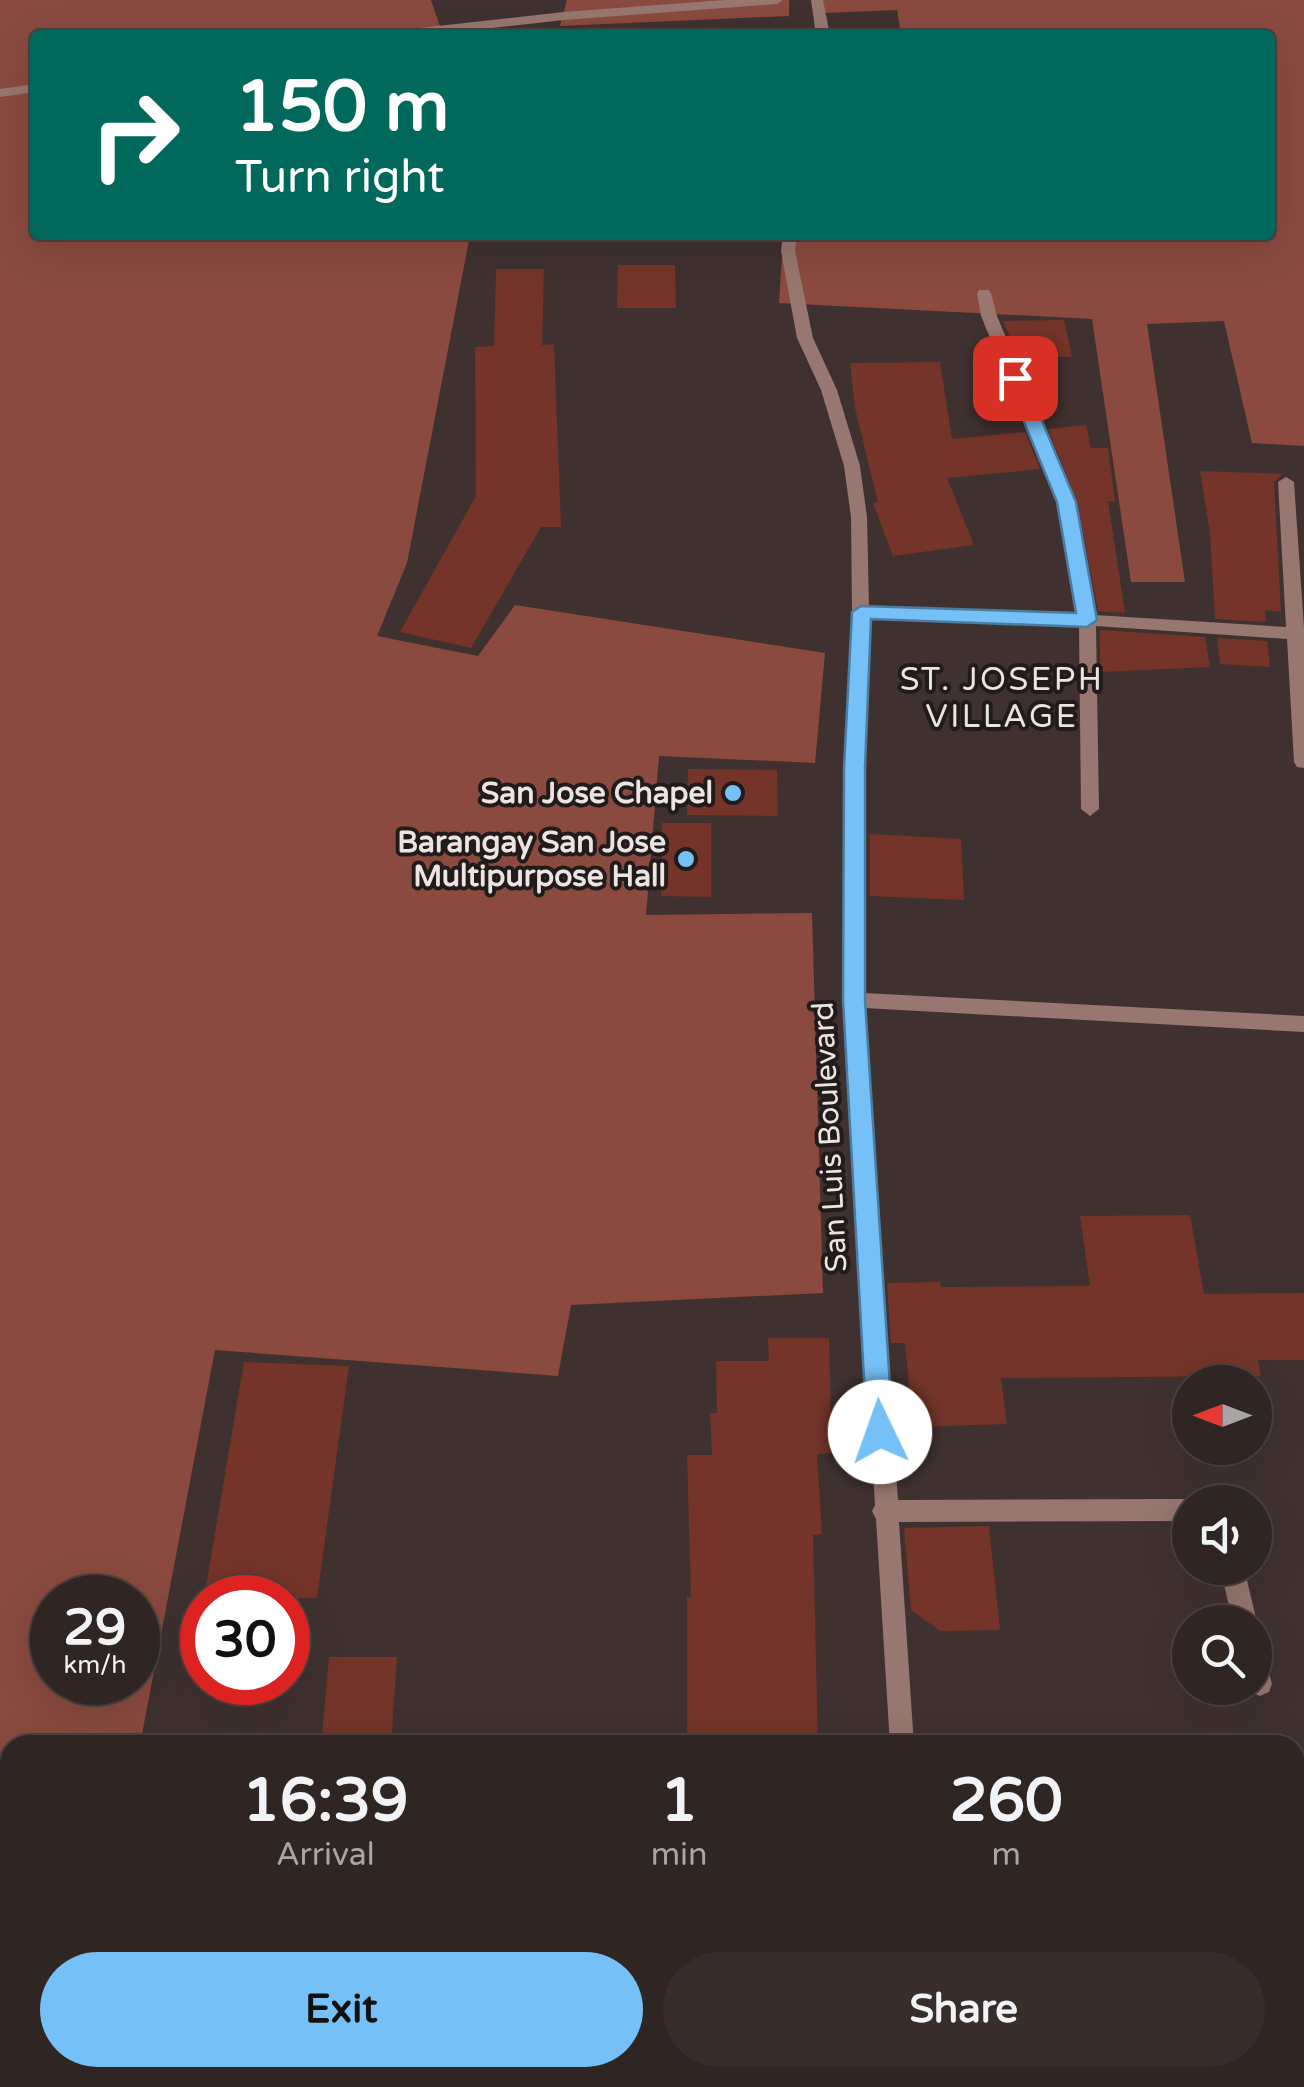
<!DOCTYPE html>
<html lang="en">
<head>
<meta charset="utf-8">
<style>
  body { margin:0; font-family:"Varela Round",sans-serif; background:#372d2b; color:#f1f3f6; height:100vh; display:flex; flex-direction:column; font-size:38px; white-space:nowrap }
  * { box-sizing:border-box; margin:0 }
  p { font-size:32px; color:#a7a5a6 }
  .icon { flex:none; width:55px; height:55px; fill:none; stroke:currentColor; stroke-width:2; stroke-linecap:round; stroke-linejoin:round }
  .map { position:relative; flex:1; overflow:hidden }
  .drawer { position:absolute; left:0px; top:1735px; width:1305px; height:352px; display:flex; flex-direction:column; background:#2f2523; border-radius:30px 30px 0 0; box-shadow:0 10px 40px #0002,0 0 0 2px #4a4241 }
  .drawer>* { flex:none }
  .top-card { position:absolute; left:30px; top:30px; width:1245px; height:210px; border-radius:10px; box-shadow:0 10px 40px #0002,0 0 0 2px #4a4241; background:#00695c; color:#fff; overflow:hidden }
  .needle { width:65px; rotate:270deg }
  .controls { position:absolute; left:1172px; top:1365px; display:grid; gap:20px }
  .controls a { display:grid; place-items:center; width:100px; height:100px; border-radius:50%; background:#2f2523; box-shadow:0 10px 40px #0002,0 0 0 2px #4a4241; font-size:50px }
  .speed { position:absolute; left:30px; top:1575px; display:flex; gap:20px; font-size:50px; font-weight:700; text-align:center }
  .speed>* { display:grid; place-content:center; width:130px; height:130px; border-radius:50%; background:#2f2523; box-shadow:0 10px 40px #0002,0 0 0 2px #4a4241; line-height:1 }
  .speed small { font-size:25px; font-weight:400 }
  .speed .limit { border:15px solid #d22; background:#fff; color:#111 }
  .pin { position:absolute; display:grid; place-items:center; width:85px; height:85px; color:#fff; margin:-42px; border-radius:20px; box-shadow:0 5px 15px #0006 }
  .me { position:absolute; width:110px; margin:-55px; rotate:357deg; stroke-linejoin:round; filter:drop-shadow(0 0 8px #0008) }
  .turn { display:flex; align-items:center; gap:35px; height:210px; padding:0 40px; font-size:45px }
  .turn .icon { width:130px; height:130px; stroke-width:2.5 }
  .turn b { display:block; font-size:70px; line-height:85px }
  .eta { display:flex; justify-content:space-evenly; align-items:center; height:170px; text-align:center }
  .eta b { font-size:60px; font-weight:700; line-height:70px }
  .primary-button { display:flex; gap:20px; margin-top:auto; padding:20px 40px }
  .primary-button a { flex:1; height:115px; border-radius:60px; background:#75c0f6; color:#111; font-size:40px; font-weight:700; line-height:115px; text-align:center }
  .primary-button a+a { background:#372d2b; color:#f1f3f6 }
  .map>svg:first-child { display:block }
</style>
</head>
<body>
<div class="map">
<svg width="1304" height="2087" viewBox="0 0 1304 2087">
  <rect width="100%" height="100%" fill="#3f312f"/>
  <g fill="#8a4a3f" fill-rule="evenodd">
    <path d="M0,0H431L443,35H35V235H470L407,563L377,636L478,656L515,605L825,653L815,763L659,756L646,915L812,913L823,1293L571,1305L558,1376L215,1350L140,1745H10V1923L0,1925ZM52,1598H138V1682H52Z"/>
    <polygon points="567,0 789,0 789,16 560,26"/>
    <polygon points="822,0 1304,0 1304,446 1252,443 1224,321 1147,324 1185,582 1131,582 1092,319 779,303 783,241 787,235 1270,235 1270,35 901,35 897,10 825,13"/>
  </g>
  <g fill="#743429">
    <polygon points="618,265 675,265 676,308 617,308"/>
    <polygon points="496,269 544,269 542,345 554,344 561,527 541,527 471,648 400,632 476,496 475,347 494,346"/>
    <polygon points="1064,320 1072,357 1018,356 1003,321"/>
    <polygon points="940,362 952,439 1025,432 1040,469 947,478 974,545 893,556 873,503 878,502 855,408 850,363"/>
    <polygon points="1086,425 1091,448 1108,448 1115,501 1108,501 1125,613 1098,611 1077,501 1048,429"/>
    <polygon points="1200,471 1283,474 1274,482 1281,612 1265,610 1266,622 1215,619 1210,533"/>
    <polygon points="1100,630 1205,637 1210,667 1100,672"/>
    <polygon points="1217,638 1267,641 1270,667 1220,664"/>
    <polygon points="688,769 777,770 778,816 687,815"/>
    <polygon points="662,823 711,823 711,897 661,896"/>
    <polygon points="870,834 961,839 964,900 870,896"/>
    <polygon points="1190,1215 1204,1294 1304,1293 1304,1360 1258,1360 1261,1376 1001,1378 1007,1424 913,1427 905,1343 891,1343 887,1283 940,1282 941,1287 1090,1286 1080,1216"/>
    <polygon points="768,1338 829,1338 832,1453 817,1454 822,1534 813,1535 818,1745 687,1744 687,1597 691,1597 687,1455 712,1455 710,1413 717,1413 716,1361 769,1361"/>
    <polygon points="244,1362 349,1366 317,1598 204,1598"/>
    <polygon points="989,1526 1000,1630 940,1631 911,1610 904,1528"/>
    <polygon points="329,1657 397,1657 391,1745 321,1745"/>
  </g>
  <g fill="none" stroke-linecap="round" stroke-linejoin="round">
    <polyline stroke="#7a6e6c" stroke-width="8" stroke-dasharray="2.5 9" stroke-linecap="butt" points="0,1879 10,1879"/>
    <g fill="#977770" fill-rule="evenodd">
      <polygon points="725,0 783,0 777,4 564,20 428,35 385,35 392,31 564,12"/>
      <polygon points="811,0 823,0 830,35 816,35"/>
      <polygon points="35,84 35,92 0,97 0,89"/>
      <polygon points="783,235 797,235 795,251 813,338 837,390 860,466 867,517 869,606 1077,614 1058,502 981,316 977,293 979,290 989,290 991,293 997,316 1074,502 1095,615 1286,627 1278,482 1286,477 1294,482 1304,628 1304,768 1297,767 1294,762 1287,639 1096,626 1099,809 1090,816 1081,809 1079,626 869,618 864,768 864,993 1304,1016 1304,1032 864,1008 898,1500 1190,1499 1198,1502 1190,1502 1190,1521 899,1522 914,1745 890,1745 876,1519 872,1511 875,1505 844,1000 846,768 852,612 851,517 844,466 821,390 797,338 781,251"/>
      <polygon points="1220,1568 1244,1568 1257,1622 1255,1627 1255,1622 1233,1622"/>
      <polygon points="1255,1650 1264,1654 1272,1684 1269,1692 1260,1696 1251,1692 1249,1688 1255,1688"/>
      <polygon points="907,2078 934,2078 936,2087 908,2087"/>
    </g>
  </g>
  <polygon fill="#75c0f6" stroke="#4c7da0" stroke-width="2.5" points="1015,372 1024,378 1076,502 1097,620 1087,627 871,619 865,768 865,1000 893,1432 889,1441 880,1444 871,1441 867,1432 843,1000 844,768 852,612 861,606 1076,613 1057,502 1006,378"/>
  <g fill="#75c0f6" stroke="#211b1a" stroke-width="4">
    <circle cx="733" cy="793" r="10"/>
    <circle cx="686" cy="859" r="10"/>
  </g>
  <g text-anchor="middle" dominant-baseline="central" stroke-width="8" stroke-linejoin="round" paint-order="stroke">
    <g font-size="30" font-weight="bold" fill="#ece4e2" stroke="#211b1a" text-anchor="end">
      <text x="713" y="793">San Jose Chapel</text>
      <text x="666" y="842">Barangay San Jose<tspan x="666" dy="34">Multipurpose Hall</tspan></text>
    </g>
    <g font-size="30" fill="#ece4e2" stroke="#211b1a">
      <text transform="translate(830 1137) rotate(-93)">San Luis Boulevard</text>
    </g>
    <g font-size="32" letter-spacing="2.5" fill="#ece4e2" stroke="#211b1a">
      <text x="1002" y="680">ST. JOSEPH<tspan x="1002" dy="37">VILLAGE</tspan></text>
    </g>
  </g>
</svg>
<div class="controls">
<a><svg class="needle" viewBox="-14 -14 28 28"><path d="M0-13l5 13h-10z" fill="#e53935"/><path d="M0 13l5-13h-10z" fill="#a7a5a6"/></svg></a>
<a><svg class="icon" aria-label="sound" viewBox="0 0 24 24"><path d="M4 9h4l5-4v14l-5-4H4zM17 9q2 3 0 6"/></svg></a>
<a><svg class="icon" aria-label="search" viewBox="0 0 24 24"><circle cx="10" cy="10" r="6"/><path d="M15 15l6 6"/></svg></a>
</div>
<div class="speed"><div>29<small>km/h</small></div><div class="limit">30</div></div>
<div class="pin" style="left:1015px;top:378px;background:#d93025"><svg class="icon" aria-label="arrive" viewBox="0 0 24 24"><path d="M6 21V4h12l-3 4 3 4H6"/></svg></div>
<svg class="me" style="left:880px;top:1432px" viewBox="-20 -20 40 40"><circle r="19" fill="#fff"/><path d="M0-13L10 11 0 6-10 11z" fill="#75c0f6"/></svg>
<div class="top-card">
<div class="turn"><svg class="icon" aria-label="right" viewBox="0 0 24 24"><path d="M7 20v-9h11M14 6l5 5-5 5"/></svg><div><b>150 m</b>Turn right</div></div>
</div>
<section class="drawer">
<div class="eta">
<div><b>16:39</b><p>Arrival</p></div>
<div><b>1</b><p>min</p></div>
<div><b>260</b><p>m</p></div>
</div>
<div class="primary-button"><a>Exit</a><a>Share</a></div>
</section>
</div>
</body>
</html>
